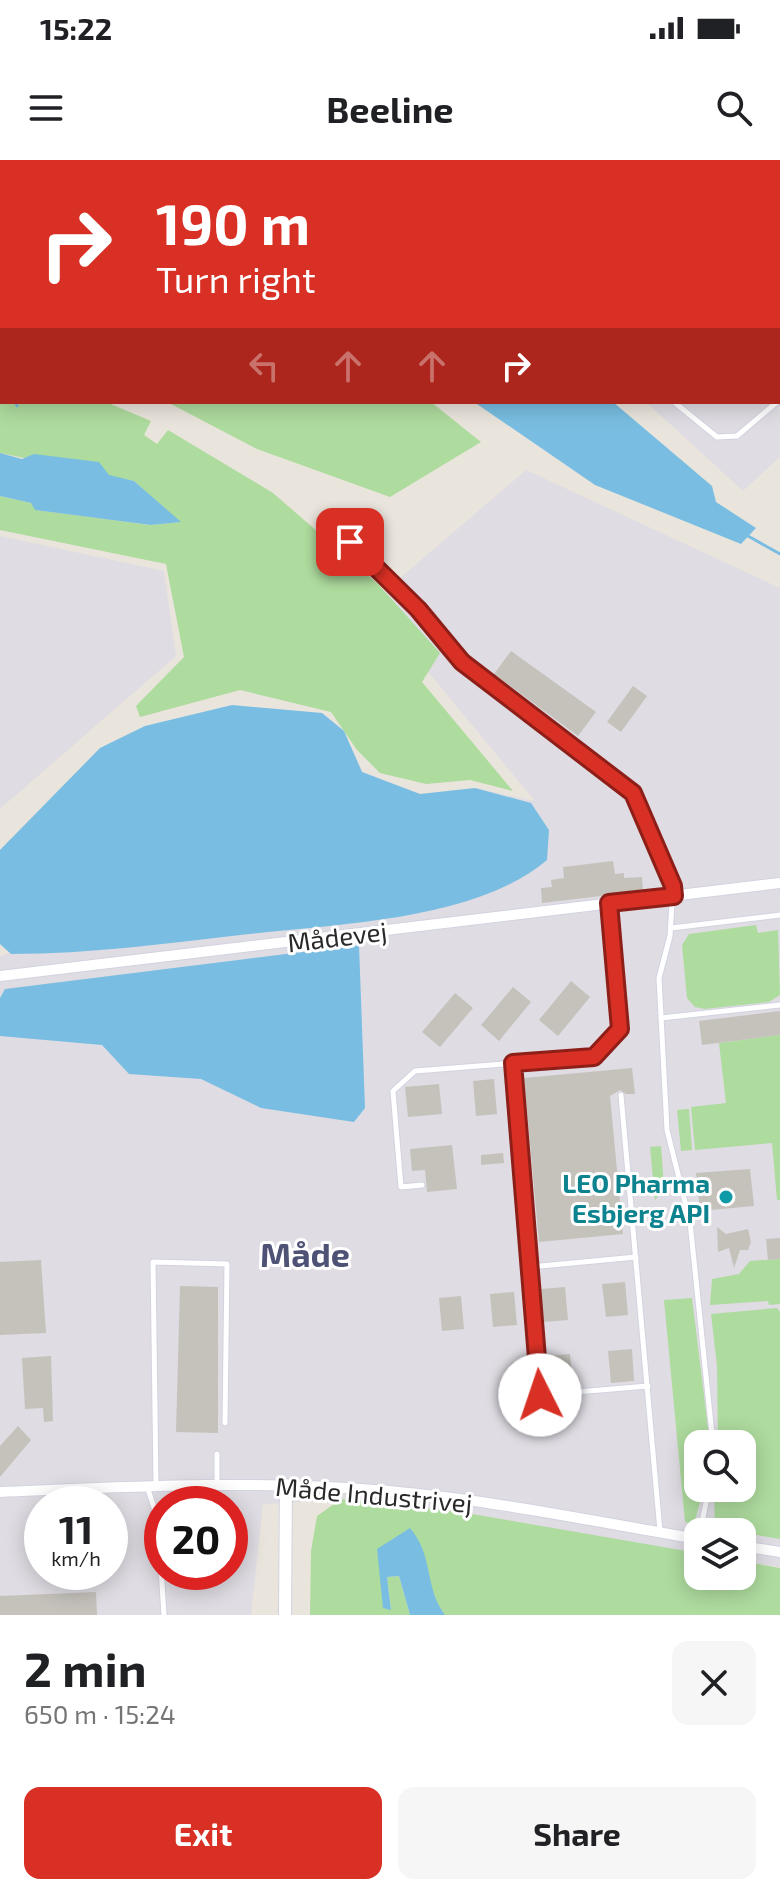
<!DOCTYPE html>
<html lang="en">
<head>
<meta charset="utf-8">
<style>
  body { margin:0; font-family:"Exo 2",sans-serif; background:#f6f6f6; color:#202124; height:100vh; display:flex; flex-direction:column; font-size:30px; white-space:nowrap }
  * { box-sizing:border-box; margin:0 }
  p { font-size:26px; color:#757577 }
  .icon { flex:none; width:44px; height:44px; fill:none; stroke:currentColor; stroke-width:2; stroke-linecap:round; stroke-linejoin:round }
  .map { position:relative; height:1455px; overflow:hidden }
  .side { display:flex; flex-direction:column; background:#fff; flex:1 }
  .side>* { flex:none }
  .hud { position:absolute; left:0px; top:0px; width:780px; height:244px; box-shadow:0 4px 20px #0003; background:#d93025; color:#fff; overflow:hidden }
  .controls { position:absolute; left:684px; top:1270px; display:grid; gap:16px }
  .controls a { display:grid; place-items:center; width:72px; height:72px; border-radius:16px; background:#fff; box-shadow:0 4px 20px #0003; font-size:40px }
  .speed { position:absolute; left:24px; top:1326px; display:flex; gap:16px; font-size:40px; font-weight:700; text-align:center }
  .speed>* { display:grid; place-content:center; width:104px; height:104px; border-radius:50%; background:#fff; box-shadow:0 4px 20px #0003; line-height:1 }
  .speed small { font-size:20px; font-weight:400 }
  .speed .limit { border:12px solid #d22; background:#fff; color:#111 }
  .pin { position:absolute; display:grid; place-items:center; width:68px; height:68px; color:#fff; margin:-34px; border-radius:16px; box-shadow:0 4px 12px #0006 }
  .me { position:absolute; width:88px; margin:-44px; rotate:356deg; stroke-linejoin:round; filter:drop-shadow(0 0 6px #0008) }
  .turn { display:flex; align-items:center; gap:28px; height:168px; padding:0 24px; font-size:36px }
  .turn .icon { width:104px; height:104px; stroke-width:2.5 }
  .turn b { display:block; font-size:56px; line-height:68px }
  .lanes { display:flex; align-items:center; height:76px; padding:0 24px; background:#0003; justify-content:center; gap:40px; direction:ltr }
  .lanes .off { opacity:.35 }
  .round { display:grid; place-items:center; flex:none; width:84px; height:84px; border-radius:16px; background:#f6f6f6 }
  .overview { display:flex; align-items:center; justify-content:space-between; height:136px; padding:0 24px }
  h1 { font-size:48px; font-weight:700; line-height:60px }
  .action { display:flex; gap:16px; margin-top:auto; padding:16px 24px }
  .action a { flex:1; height:92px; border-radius:16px; background:#d93025; color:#fff; font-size:32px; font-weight:700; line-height:92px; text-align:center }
  .action a+a { background:#f6f6f6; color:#202124 }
  .status { display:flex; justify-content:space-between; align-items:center; height:56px; padding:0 40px; background:#fff; direction:ltr }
  .status svg { height:22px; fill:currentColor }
  header { display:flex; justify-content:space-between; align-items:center; height:104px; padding:0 24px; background:#fff; font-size:36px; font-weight:700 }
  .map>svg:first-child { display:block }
</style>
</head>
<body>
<div class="status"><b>15:22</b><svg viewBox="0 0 49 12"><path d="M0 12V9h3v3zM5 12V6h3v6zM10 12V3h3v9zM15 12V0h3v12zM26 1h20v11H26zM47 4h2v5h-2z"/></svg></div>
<header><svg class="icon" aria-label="menu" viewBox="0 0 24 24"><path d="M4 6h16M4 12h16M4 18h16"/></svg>Beeline<svg class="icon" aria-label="search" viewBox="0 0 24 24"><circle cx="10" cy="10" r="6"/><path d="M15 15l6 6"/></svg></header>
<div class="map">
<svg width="780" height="1455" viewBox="0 0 780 1455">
  <rect width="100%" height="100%" fill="#eae5dc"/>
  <g fill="#dfdce3" fill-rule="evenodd">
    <polygon points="330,0 780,0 780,297 743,331 646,242 778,242 778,2"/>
    <path d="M526,310L780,428V1407L742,1401V1372H698V1394L344,1340L263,1344L251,1455H0V796L10,793L0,784V690L100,588L145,566L232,545L322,553L344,571L363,612L420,634L475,628L535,641L371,443ZM698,1284H742V1328H698ZM42,1344H110V1412H42ZM162,1344H230V1412H162Z"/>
    <polygon points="0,376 164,411 176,496 0,649"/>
  </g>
  <g fill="#aedb9e">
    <polygon points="2,25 2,171 0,31"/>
    <polygon points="0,198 2,242 106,242 151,261 144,275 157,284 168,270 273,333 378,424 440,493 422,522 513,631 470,620 426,624 380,613 357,590 331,552 240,530 140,557 136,546 184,497 166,404 0,370 0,336 31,343 36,350 151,365 180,362 134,321 0,293"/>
    <polygon points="167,242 431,242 481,282 390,337 257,289"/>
    <polygon points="756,765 758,773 778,770 780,835 769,842 705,849 695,847 687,838 682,785 689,774"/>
    <polygon points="780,875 780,1040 777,1040 772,983 695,990 691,947 726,943 719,883"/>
    <polygon points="689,949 692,990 681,991 677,950"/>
    <polygon points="661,986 664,1028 655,1040 650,987"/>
    <polygon points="780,1099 780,1144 769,1145 768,1141 710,1145 712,1119 739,1114 750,1101"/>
    <polygon points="692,1138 710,1284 698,1284 698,1328 704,1328 694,1364 685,1362 664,1140"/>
    <polygon points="777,1148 780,1152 780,1379 715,1368 714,1328 742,1328 742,1284 718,1284 717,1206 711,1154"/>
    <polygon points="341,1339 466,1353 698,1393 698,1416 742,1416 742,1401 780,1408 780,1455 445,1455 434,1440 377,1389 391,1449 387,1417 399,1416 410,1455 310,1455 311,1391 317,1356"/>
  </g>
  <g fill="#79bee2">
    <polygon points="75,0 294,0 297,2 77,2"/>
    <polygon points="474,242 613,242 712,326 716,342 756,368 741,384 595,325"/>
    <polygon points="0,293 22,299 34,294 99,302 109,315 134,321 181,362 151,365 35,350 31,343 0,336"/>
    <path d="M232,545L322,553L344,571L362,612L420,634L475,628L531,643L549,670L547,700C477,760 338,764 249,774C169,783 91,794 11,794L0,784V690L100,588L145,566Z"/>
    <polygon points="359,785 365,948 354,962 261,948 201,919 129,914 102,885 0,876 0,838 5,829"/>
    <path d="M410,1368C434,1396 424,1427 445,1455H410L399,1416L387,1417L391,1450L383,1448L377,1389Z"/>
  </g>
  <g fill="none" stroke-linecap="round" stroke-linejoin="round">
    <g stroke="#79bee2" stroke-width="3">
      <polyline points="0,102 0,119"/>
      <polyline points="0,126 2,133"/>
      <polyline points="16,242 17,246"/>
      <polyline points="748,376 780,394"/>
    </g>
  </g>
  <g fill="#c5c2bc">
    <polygon points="511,491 596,552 578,576 494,514"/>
    <polygon points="633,526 647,536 621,572 607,562"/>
    <polygon points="613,701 615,714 624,713 624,718 642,717 643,731 542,743 541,728 552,727 551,720 564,718 563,707"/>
    <polygon points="571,821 590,837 558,876 539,860"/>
    <polygon points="513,827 531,842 499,881 481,865"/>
    <polygon points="455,833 473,848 440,887 422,872"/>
    <polygon points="780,851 780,875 702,885 699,861"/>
    <polygon points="632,908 635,934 626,934 620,930 610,936 623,1074 539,1082 524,918"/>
    <polygon points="494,919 497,954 476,956 473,921"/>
    <polygon points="439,924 442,954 408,957 405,927"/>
    <polygon points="452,985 457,1029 427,1032 425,1010 412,1011 410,989"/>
    <polygon points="503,993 504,1003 481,1005 481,995"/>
    <polygon points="750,1009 754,1046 700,1051 696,1013"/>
    <polygon points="717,1067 726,1074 748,1069 751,1082 748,1090 740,1090 734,1108 729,1088 718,1092"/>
    <polygon points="780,1078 780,1099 768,1100 766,1079"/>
    <polygon points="41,1100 46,1173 0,1175 0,1102"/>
    <polygon points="625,1122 628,1155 606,1157 602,1124"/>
    <polygon points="180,1126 218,1127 218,1273 176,1272"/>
    <polygon points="565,1127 568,1160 544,1162 541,1129"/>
    <polygon points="514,1132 517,1165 493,1167 490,1134"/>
    <polygon points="461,1136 464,1169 442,1171 439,1138"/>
    <polygon points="632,1189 634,1221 611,1223 608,1191"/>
    <polygon points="570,1194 573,1227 550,1228 548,1196"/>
    <polygon points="51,1196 53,1261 44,1262 43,1248 25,1249 22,1198"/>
    <polygon points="18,1266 31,1280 0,1317 0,1286"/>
    <polygon points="96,1432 97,1455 0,1455 0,1436"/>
  </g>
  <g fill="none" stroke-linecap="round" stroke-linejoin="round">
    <defs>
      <g id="service">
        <polyline points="360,0 363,2"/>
        <polyline points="674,242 717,277 737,276 777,242"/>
        <polyline points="327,360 418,449 462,502 633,633 673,726 670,776 659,818 667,970 690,1062 713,1284"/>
        <polyline points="671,768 780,755"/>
        <polyline points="661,858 780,845"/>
        <polyline points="513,903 540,1235 648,1226"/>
        <polyline points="621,935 660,1371"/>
        <polyline points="422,1025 401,1027 393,931 415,911 594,897 620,869 609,744"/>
        <polyline points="530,1107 636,1097"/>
        <polyline points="217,1294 217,1324"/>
        <polyline points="156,1325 153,1102 227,1104 225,1263"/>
        <polyline points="147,1326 158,1360 164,1455"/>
        <polyline points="700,1372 709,1328"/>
      </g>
      <g id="minor">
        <polyline points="0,816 780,723"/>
        <path d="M0,1332C125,1327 250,1320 375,1330C483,1338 591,1361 698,1379"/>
        <polyline points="742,1386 780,1392"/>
      </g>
      <polyline id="tertiary" points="285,1455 286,1325"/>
    </defs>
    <use href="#service" stroke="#d2d3e0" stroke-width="7"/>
    <use href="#minor" stroke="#d2d3e0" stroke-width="12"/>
    <use href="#tertiary" stroke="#d2d3e0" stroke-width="14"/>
    <use href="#service" stroke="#fff" stroke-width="5"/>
    <use href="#minor" stroke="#fff" stroke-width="10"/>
    <use href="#tertiary" stroke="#fff" stroke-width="12"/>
  </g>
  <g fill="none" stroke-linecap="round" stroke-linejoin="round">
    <defs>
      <polyline id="route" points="350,382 418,449 462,502 633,633 673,726 674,736 609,743 620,869 594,897 513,903 540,1235"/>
    </defs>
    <use href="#route" stroke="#8d1f18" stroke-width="20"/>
    <use href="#route" stroke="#d93025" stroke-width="14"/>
  </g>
  <circle fill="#0f9aa8" stroke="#fff" stroke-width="3" cx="726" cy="1037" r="8"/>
  <g text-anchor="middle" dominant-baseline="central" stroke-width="6" stroke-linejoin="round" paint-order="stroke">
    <g font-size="26" fill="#292929" stroke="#fff">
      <text transform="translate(337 776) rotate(-7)">Mådevej</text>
      <text transform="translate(374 1334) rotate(5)">Måde Industrivej</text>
    </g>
    <g font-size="26" font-weight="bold" fill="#0d838f" stroke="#fff" text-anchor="end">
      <text x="710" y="1022">LEO Pharma<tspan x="710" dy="30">Esbjerg API</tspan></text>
    </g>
    <g font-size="34" font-weight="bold" fill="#4e5275" stroke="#fff">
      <text x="305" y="1093">Måde</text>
    </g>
  </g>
</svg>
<div class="controls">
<a><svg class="icon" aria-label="search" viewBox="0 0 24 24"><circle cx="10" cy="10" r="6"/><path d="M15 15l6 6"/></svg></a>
<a><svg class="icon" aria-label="layers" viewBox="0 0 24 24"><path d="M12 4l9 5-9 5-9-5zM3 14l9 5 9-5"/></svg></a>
</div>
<div class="speed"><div>11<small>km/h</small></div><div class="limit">20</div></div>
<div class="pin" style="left:350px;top:382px;background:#d93025"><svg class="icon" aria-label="arrive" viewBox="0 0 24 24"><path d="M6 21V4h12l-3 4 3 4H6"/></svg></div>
<svg class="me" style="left:540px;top:1235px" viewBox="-20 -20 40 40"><circle r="19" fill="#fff"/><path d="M0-13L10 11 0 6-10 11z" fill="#d93025"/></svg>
<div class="hud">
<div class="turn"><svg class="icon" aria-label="right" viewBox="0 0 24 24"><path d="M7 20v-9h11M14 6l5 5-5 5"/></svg><div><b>190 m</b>Turn right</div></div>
<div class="lanes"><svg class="icon off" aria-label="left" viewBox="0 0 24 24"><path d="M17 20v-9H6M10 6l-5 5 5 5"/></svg><svg class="icon off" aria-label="ahead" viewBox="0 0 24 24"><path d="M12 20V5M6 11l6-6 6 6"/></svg><svg class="icon off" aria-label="ahead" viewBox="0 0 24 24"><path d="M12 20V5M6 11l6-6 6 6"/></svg><svg class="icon" aria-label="right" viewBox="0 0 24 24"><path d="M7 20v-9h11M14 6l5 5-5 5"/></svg></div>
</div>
</div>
<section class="side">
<div class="overview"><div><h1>2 min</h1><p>650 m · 15:24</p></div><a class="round"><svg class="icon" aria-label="close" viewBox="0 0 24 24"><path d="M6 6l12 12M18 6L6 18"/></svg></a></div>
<div class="action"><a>Exit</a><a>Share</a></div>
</section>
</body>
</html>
